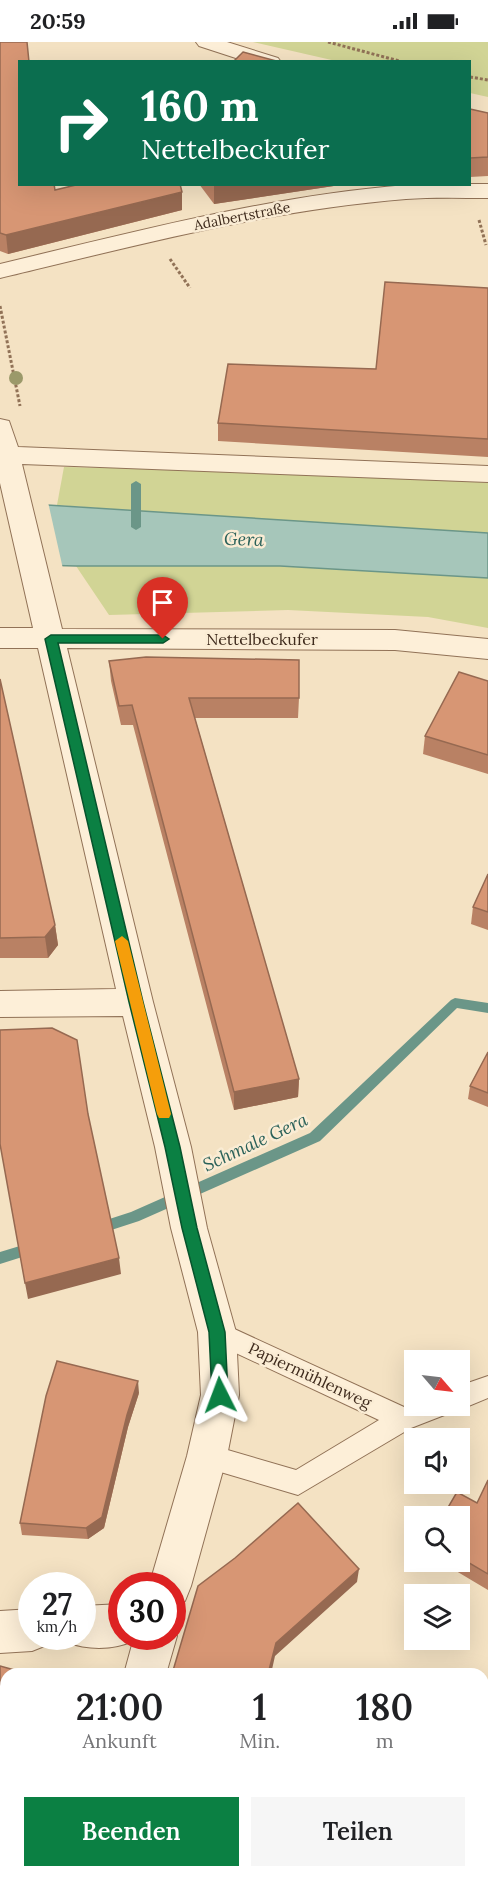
<!DOCTYPE html>
<html lang="de">
<head>
<meta charset="utf-8">
<style>
  body { margin:0; font-family:Lora,serif; background:#f6f6f6; color:#202124; height:100vh; display:flex; flex-direction:column; font-size:22px; white-space:nowrap }
  * { box-sizing:border-box; margin:0 }
  p { font-size:20px; color:#757577 }
  .icon { flex:none; width:33px; height:33px; fill:none; stroke:currentColor; stroke-width:2; stroke-linecap:round; stroke-linejoin:round }
  .map { position:relative; flex:1; overflow:hidden }
  .side { position:absolute; left:0px; top:1626px; width:489px; height:210px; display:flex; flex-direction:column; background:#fff; border-radius:18px 18px 0 0; box-shadow:0 6px 24px #0002 }
  .side>* { flex:none }
  .guide { position:absolute; left:18px; top:18px; width:453px; height:126px; border-radius:0px; box-shadow:0 6px 24px #0002; background:#0b6e4f; color:#fff; overflow:hidden }
  .needle { width:39px; rotate:118deg }
  .buttons { position:absolute; left:404px; top:1308px; display:grid; gap:12px }
  .buttons a { display:grid; place-items:center; width:66px; height:66px; border-radius:0px; background:#fff; box-shadow:0 6px 24px #0002; font-size:30px }
  .speed { position:absolute; left:18px; top:1530px; display:flex; gap:12px; font-size:30px; font-weight:700; text-align:center }
  .speed>* { display:grid; place-content:center; width:78px; height:78px; border-radius:50%; background:#fff; box-shadow:0 6px 24px #0002; line-height:1 }
  .speed small { font-size:15px; font-weight:400 }
  .speed .limit { border:9px solid #d22; background:#fff; color:#111 }
  .pin { position:absolute; display:grid; place-items:center; width:51px; height:51px; color:#fff; margin:-62px -26px; border-radius:50% 50% 50% 0; rotate:-45deg; box-shadow:0 0 6px #0007 }
  .pin .icon { rotate:45deg }
  .me { position:absolute; width:66px; margin:-33px; rotate:357deg; stroke-linejoin:round; filter:drop-shadow(0 0 4px #0008) }
  .turn { display:flex; align-items:center; gap:21px; height:126px; padding:0 24px; font-size:27px }
  .turn .icon { width:78px; height:78px; stroke-width:2.5 }
  .turn b { display:block; font-size:42px; line-height:51px }
  .eta { display:flex; justify-content:space-evenly; align-items:center; height:102px; text-align:center }
  .eta b { font-size:36px; font-weight:600; line-height:42px }
  .primary-button { display:flex; gap:12px; margin-top:auto; padding:12px 24px }
  .primary-button a { flex:1; height:69px; border-radius:0px; background:#0b8043; color:#fff; font-size:24px; font-weight:600; line-height:69px; text-align:center }
  .primary-button a+a { background:#f6f6f6; color:#202124 }
  .status { display:flex; justify-content:space-between; align-items:center; height:42px; padding:0 30px; background:#fff; direction:ltr }
  .status svg { height:16px; fill:currentColor }
  .map>svg:first-child { display:block }
</style>
</head>
<body>
<div class="status"><b>20:59</b><svg viewBox="0 0 49 12"><path d="M0 12V9h3v3zM5 12V6h3v6zM10 12V3h3v9zM15 12V0h3v12zM26 1h20v11H26zM47 4h2v5h-2z"/></svg></div>
<div class="map">
<svg width="488" height="1836" viewBox="0 0 488 1836">
  <rect width="100%" height="100%" fill="#f4e2c3"/>
  <g fill="#d1d495">
    <polygon points="253,0 488,0 488,55 470,51 470,20 336,19"/>
    <polygon points="64,425 409,432 488,441 488,491 373,486 57,463"/>
    <polygon points="76,524 280,524 488,536 488,586 428,575 288,568 109,573"/>
  </g>
  <polygon fill="#a6c6ba" stroke="#6b9688" stroke-width="1.5" points="0,460 488,491 488,536 280,524 76,524 0,522"/>
  <polygon fill="#f4e2c3" points="0,457 48,460 63,527 0,525"/>
  <g fill="none" stroke-linecap="round" stroke-linejoin="round">
    <g fill="#6b9688" fill-rule="evenodd">
      <polygon points="136,439 141,442 141,485 136,488 131,485 131,442"/>
      <polygon points="455,956 488,961 488,971 457,966 320,1099 139,1179 96,1193 91,1191 89,1187 91,1183 131,1170 310,1091 451,958"/>
      <polygon points="33,1200 38,1202 40,1206 38,1210 0,1222 0,1210"/>
    </g>
    <defs>
      <polygon id="lane" points="217,1279 404,1365 414,1361 414,1364 459,1364 459,1344 488,1334 488,1356 459,1368 450,1364 447,1372 411,1386 298,1453 207,1426 198,1422 194,1414 198,1406 207,1402 296,1428 379,1378 208,1298 205,1290 208,1282"/>
      <g id="street">
        <polygon points="196,0 227,0 278,16 281,20 248,20 199,4"/>
        <path d="M488,142V156C461,156 433,155 406,157C268,168 134,204 0,236V222C134,190 269,154 406,143C434,141 461,142 488,142Z"/>
        <polygon points="0,377 9,379 18,405 488,424 488,440 22,422 62,587 395,588 488,597 488,617 395,608 67,606 153,960 191,1105 207,1186 236,1290 239,1353 227,1414 191,1544 185,1559 172,1564 172,1544 149,1544 187,1414 201,1353 198,1290 171,1186 155,1105 123,974 0,975 0,949 116,947 38,606 0,606 0,586 33,586 0,441"/>
        <path d="M122,1562V1594H172V1583L177,1594L166,1632H124L133,1599C113,1608 87,1608 67,1600L65,1594H82V1564Z"/>
        <polygon points="32,1567 32,1594 50,1594 47,1603 32,1609 0,1611 0,1569"/>
        <polygon points="67,1830 113,1830 111,1836 65,1836"/>
      </g>
    </defs>
    <use href="#lane" stroke="#917257" stroke-width="2"/>
    <use href="#street" stroke="#917257" stroke-width="2"/>
    <g stroke="#917257" stroke-width="3" stroke-dasharray="3 2" stroke-linecap="butt">
      <polyline points="328,0 403,20"/>
      <polyline points="470,35 488,38"/>
      <polyline points="479,178 486,203"/>
      <polyline points="170,217 190,246"/>
      <polyline points="0,264 20,364"/>
    </g>
    <use href="#lane" fill="#fdefd8" fill-rule="evenodd"/>
    <use href="#street" fill="#fdefd8" fill-rule="evenodd"/>
  </g>
  <circle fill="#9b996a" cx="16" cy="336" r="7"/>
  <g fill="#b98164">
    <polygon points="0,0 20,142 182,168 8,212 0,209"/>
    <polygon points="470,67 488,71 488,134 470,135"/>
    <polygon points="199,142 347,142 214,162"/>
    <polygon points="488,246 488,415 218,399 218,381 376,327"/>
    <polygon points="109,619 299,656 298,676 195,676 299,1037 298,1055 234,1068 133,683 121,683 111,639"/>
    <polygon points="0,637 55,883 58,903 48,916 0,916"/>
    <polygon points="488,639 488,732 423,712 425,694"/>
    <polygon points="488,832 488,888 471,882 473,865"/>
    <polygon points="488,1010 488,1065 468,1057 470,1044"/>
    <polygon points="139,1351 128,1385 104,1486 88,1497 22,1493 20,1481"/>
    <polygon points="488,1438 488,1548 441,1520 459,1520 459,1474 477,1461"/>
  </g>
  <g fill="#966951">
    <polygon points="221,142 347,142 214,162 214,143"/>
    <polygon points="182,150 182,168 8,212 6,193"/>
    <polygon points="55,883 58,903 48,916 45,895"/>
    <polygon points="299,1037 298,1055 234,1068 234,1050"/>
    <polygon points="119,1216 121,1232 28,1257 25,1241"/>
    <polygon points="138,1339 139,1351 128,1385 104,1486 88,1497 86,1486 127,1373"/>
    <polygon points="359,1527 357,1540 275,1614 271,1632 268,1632 276,1601"/>
    <polygon points="6,1726 6,1750 0,1771 0,1746"/>
    <polygon points="219,1830 222,1830 221,1836 218,1836"/>
  </g>
  <g fill="#d79674" stroke="#966951" stroke-width="1.5">
    <polygon points="0,0 27,0 29,20 20,20 20,142 54,142 55,148 80,142 180,142 182,150 6,193 0,191"/>
    <polygon points="243,10 280,20 233,20"/>
    <polygon points="470,67 488,71 488,115 470,116"/>
    <polygon points="385,240 488,246 488,397 218,381 228,322 376,327"/>
    <polygon points="146,615 299,618 299,656 189,656 299,1037 234,1050 132,663 119,664 109,619"/>
    <polygon points="459,630 488,639 488,713 425,694"/>
    <polygon points="0,637 55,883 45,895 0,896"/>
    <polygon points="488,832 488,870 473,865"/>
    <polygon points="52,986 77,998 88,1072 119,1216 25,1241 0,1102 0,988"/>
    <polygon points="488,1010 488,1051 470,1044"/>
    <polygon points="57,1319 138,1339 127,1373 102,1475 86,1486 20,1481 46,1354"/>
    <polygon points="488,1438 488,1532 459,1515 459,1474 443,1474 457,1450 477,1461"/>
    <polygon points="298,1461 359,1527 276,1601 268,1632 172,1632 198,1544 235,1516"/>
    <polygon points="0,1624 29,1632 6,1632 6,1726 0,1746"/>
    <polygon points="121,1830 219,1830 218,1836 119,1836"/>
  </g>
  <polygon fill="#0b8043" stroke="#07532c" stroke-width="1.5" points="51,593 163,593 169,597 163,601 58,601 143,960 180,1105 197,1186 225,1290 228,1353 226,1359 220,1361 215,1359 212,1353 209,1290 182,1186 165,1105 129,960 45,597"/>
  <polygon fill="#f59e0b" points="122,894 128,899 171,1072 169,1076 159,1076 157,1072 115,899"/>
  <g text-anchor="middle" dominant-baseline="central" stroke-width="5" stroke-linejoin="round" paint-order="stroke">
    <g font-size="14" fill="#3f2b1d" stroke="#faecd4">
      <text transform="translate(242 174) rotate(-11)">Adalbertstraße</text>
    </g>
    <g font-size="16" fill="#3f2b1d" stroke="#faecd4">
      <text x="262" y="597">Nettelbeckufer</text>
      <text transform="translate(310 1333) rotate(25)">Papiermühlenweg</text>
    </g>
    <g font-size="18" font-style="italic" fill="#2a6159" stroke="#faecd4">
      <text transform="translate(244 497) rotate(2)">Gera</text>
      <text transform="translate(255 1100) rotate(-25)">Schmale Gera</text>
    </g>
  </g>
</svg>
<div class="buttons">
<a><svg class="needle" viewBox="-14 -14 28 28"><path d="M0-13l5 13h-10z" fill="#e53935"/><path d="M0 13l5-13h-10z" fill="#757577"/></svg></a>
<a><svg class="icon" aria-label="sound" viewBox="0 0 24 24"><path d="M4 9h4l5-4v14l-5-4H4zM17 9q2 3 0 6"/></svg></a>
<a><svg class="icon" aria-label="search" viewBox="0 0 24 24"><circle cx="10" cy="10" r="6"/><path d="M15 15l6 6"/></svg></a>
<a><svg class="icon" aria-label="layers" viewBox="0 0 24 24"><path d="M12 4l9 5-9 5-9-5zM3 14l9 5 9-5"/></svg></a>
</div>
<div class="speed"><div>27<small>km/h</small></div><div class="limit">30</div></div>
<div class="pin" style="left:163px;top:597px;background:#d93025"><svg class="icon" aria-label="arrive" viewBox="0 0 24 24"><path d="M6 21V4h12l-3 4 3 4H6"/></svg></div>
<svg class="me" style="left:220px;top:1353px" viewBox="-20 -20 40 40"><path d="M0-17L14 15 0 8-14 15z" fill="#0b8043" stroke="#fff" stroke-width="4"/></svg>
<div class="guide">
<div class="turn"><svg class="icon" aria-label="right" viewBox="0 0 24 24"><path d="M7 20v-9h11M14 6l5 5-5 5"/></svg><div><b>160 m</b>Nettelbeckufer</div></div>
</div>
<section class="side">
<div class="eta">
<div><b>21:00</b><p>Ankunft</p></div>
<div><b>1</b><p>Min.</p></div>
<div><b>180</b><p>m</p></div>
</div>
<div class="primary-button"><a>Beenden</a><a>Teilen</a></div>
</section>
</div>
</body>
</html>
